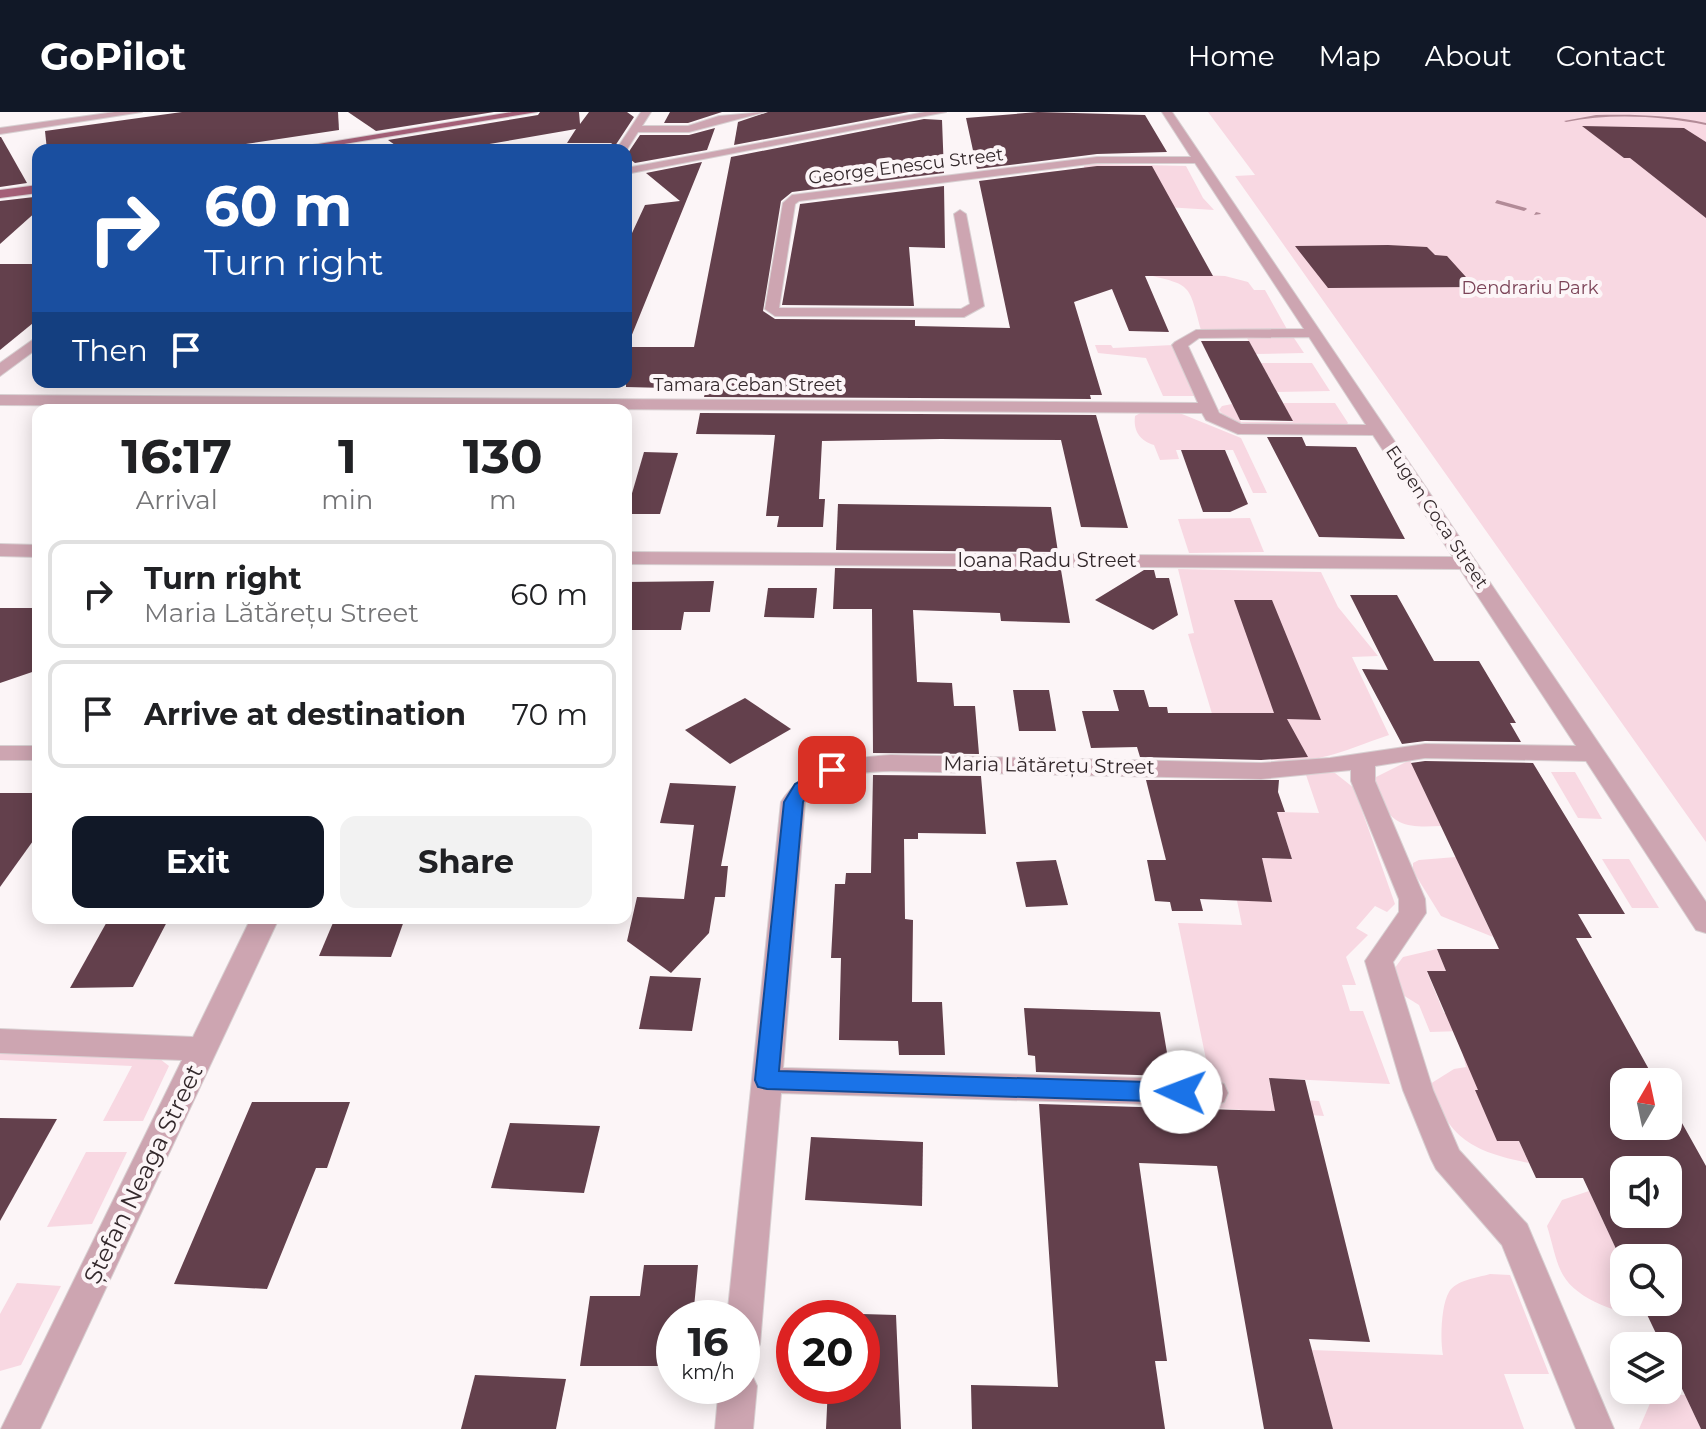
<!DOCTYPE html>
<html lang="en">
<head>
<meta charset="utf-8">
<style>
  body { margin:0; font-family:Montserrat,sans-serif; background:#f2f2f2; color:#202124; height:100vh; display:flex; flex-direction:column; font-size:30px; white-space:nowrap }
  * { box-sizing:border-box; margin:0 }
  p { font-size:26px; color:#757577 }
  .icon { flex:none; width:44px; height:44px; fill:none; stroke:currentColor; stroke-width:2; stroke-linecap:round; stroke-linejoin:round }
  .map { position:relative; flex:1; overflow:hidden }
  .panel { position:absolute; left:32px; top:292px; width:600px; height:520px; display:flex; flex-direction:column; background:#fff; border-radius:16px; box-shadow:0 4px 20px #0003 }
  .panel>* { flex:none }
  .top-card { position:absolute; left:32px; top:32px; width:600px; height:244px; border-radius:16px; box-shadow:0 4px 20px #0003; background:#1a4fa0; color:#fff; overflow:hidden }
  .needle { width:52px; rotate:9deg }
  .buttons { position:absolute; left:1610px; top:956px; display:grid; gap:16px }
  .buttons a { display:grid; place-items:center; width:72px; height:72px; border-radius:16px; background:#fff; box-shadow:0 4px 20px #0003; font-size:40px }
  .speed { position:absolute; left:656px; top:1188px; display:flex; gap:16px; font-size:40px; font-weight:700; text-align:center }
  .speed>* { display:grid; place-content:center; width:104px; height:104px; border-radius:50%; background:#fff; box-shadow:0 4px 20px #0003; line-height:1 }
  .speed small { font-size:20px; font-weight:400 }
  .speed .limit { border:12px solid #d22; background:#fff; color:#111 }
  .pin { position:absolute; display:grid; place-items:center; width:68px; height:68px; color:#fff; margin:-34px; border-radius:16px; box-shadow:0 4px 12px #0006 }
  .me { position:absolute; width:88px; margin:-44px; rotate:272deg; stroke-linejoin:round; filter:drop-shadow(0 0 6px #0008) }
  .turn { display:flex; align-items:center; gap:28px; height:168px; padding:0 40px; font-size:36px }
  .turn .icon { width:104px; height:104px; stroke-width:2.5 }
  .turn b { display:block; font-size:56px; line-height:68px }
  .then { display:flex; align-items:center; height:76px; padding:0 40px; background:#0003; gap:16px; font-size:30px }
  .eta { display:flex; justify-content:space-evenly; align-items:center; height:136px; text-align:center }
  .eta b { font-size:48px; font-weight:700; line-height:56px }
  .button { display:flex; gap:16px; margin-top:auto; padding:16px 40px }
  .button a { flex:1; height:92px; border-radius:16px; background:#111827; color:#fff; font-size:32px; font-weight:700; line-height:92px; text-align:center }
  .button a+a { background:#f2f2f2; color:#202124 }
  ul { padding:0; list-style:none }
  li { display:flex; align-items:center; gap:24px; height:108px; margin:0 16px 12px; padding:0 24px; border:4px solid #e0e0e0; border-radius:16px }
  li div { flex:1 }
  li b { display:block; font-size:30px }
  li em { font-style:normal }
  header { display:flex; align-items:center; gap:48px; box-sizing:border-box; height:112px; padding:0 40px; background:#111827; color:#fff }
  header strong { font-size:38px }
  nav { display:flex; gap:44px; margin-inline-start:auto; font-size:28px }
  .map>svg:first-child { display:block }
</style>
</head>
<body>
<header>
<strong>GoPilot</strong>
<nav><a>Home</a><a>Map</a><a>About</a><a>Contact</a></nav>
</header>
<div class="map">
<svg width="1706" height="1317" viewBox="0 0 1706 1317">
  <rect width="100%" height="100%" fill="#fcf5f7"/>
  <g fill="#f8d8e2">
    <polygon points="1208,0 1706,0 1706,730 1235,64 1255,63"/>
    <polygon points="1095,52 1186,54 1203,86 1214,98 1053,88 1039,61 1056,59 1086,64 1084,54"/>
    <path d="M1141,161L1225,164L1248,170L1254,178H1265L1288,219L1201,218C1188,168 1191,174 1141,161Z"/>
    <polygon points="1247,226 1294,226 1304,241 1256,242"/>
    <polygon points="1095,233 1111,233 1113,236 1173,233 1196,284 1163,284 1146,246 1098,241"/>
    <polygon points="1261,251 1312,251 1330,279 1277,280"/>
    <path d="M1283,291H1335L1348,311L1345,314C1316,314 1237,323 1219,298L1222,294L1232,292L1241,310H1293Z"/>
    <path d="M1142,300H1177L1241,326L1267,381H1253L1233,338H1176L1179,347L1160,348L1154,333C1141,329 1133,320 1135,304Z"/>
    <polygon points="1250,406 1264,440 1189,441 1178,407"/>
    <path d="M1178,457L1321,460L1338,495L1378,544L1352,545L1389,623C1353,635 1308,657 1269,647C1251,643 1231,625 1216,615L1188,522L1194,521Z"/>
    <path d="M1410,648L1441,714C1415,715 1393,717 1382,689C1378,681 1374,674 1376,665Z"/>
    <polygon points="1305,660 1335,661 1354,676 1395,792 1387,800 1375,794 1356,816 1368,823 1346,845 1356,873 1342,873 1350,899 1363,899 1390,972 1269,966 1272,986 1319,989 1324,1004 1216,996 1178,811 1242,813 1228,745 1292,747 1277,700 1319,701"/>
    <polygon points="1551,660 1575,660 1602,707 1578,706"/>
    <polygon points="1456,745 1493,825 1441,804 1413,759 1413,751 1419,748"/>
    <polygon points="1602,747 1629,747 1659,796 1632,796"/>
    <polygon points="1437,837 1446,859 1427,860 1444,901 1454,901 1462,919 1430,920 1419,893 1398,880 1394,857 1403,845"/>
    <polygon points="0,940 160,947 169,954 143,1009 103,1009 132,954 0,948"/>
    <path d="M1463,943H1479L1488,978L1476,979L1519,1029L1529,1051C1475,1040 1448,1028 1430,972L1454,957L1466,955Z"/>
    <polygon points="86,1040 127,1040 92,1112 47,1115"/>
    <path d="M1589,1079L1624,1154V1190H1641L1648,1204C1621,1203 1577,1188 1563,1163C1555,1149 1552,1129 1547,1114L1562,1088Z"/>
    <path d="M1490,1162L1510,1163L1549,1262H1504L1524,1317H1333L1312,1238L1443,1243C1440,1229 1441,1193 1449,1180C1456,1168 1477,1166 1490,1162Z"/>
    <polygon points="17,1171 61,1174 21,1253 0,1259 0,1202"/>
    <polygon points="1654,1282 1685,1283 1701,1317 1639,1317"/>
  </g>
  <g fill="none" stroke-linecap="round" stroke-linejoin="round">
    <g fill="#b28b97" fill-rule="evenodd">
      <path d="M1596,3C1633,2 1670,3 1706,11V13C1661,4 1611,1 1566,10L1564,9Z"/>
      <polygon points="1497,88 1526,96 1527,97 1524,99 1495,91"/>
      <polygon points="1536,100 1540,101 1541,102 1534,103"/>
    </g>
  </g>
  <g fill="#63404c" fill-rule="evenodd">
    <polygon points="182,0 338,0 339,18 205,38 47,38 45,19"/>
    <polygon points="348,0 494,0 376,19"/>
    <polygon points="540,0 579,0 580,12 589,0 627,0 634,5 615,34 611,31 567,31 576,17 466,36 452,36 447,33 402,38 388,28 538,3"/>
    <polygon points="670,0 722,0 688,11 664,11"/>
    <polygon points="768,0 909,0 734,33 738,10"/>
    <polygon points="1038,0 1145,3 1167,40 1097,42 977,57 966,6"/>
    <polygon points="924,7 942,8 944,61 792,80 781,89 763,199 775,207 915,208 915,214 1010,216 979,69 1097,54 1152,54 1213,164 1145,164 1169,220 1129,219 1112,177 1074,190 1102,283 1090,283 1091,287 704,285 706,277 626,275 626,134 645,93 680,89 646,61 702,50 627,235 694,235 731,45"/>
    <polygon points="1582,14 1684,16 1706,30 1706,106 1630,46 1624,46"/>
    <polygon points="715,16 707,38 635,51 626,44 640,23 689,23"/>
    <polygon points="0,25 1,25 27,71 0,75"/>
    <polygon points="944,74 945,136 909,135 914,194 782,193 800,92"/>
    <polygon points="34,85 38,98 0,132 0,89"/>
    <polygon points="1388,133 1427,135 1435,143 1447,144 1475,175 1328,176 1295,134"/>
    <polygon points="0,152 38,152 38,207 0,238"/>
    <polygon points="1201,229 1249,229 1293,309 1240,308"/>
    <polygon points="700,301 1096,303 1128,416 1081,415 1061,328 941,327 822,329 819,387 825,387 823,415 777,415 779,404 766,404 775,323 696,322"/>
    <polygon points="1267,325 1302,325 1306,334 1356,335 1405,427 1319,425"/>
    <polygon points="1181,338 1225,338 1248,392 1230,400 1203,400"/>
    <polygon points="644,340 678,341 660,402 626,402"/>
    <polygon points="838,392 1051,395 1058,440 836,438"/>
    <polygon points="835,456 1061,458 1070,511 1001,509 1000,501 913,498 917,570 952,571 954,594 975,594 979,642 873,641 872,497 833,497"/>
    <polygon points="1144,458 1154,458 1156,466 1169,466 1178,503 1153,518 1095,488"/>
    <polygon points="714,469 710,500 684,500 681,518 626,518 626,470"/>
    <polygon points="768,476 817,476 814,506 764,505"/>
    <polygon points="1350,483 1397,483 1434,549 1479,549 1516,611 1510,611 1521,630 1425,629 1402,632 1362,557 1388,558"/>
    <polygon points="1234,488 1272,488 1321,608 1287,607 1308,645 1261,648 1140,645 1137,635 1091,636 1082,599 1119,599 1113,578 1144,578 1149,595 1167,595 1168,601 1274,601"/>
    <polygon points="0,496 38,496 38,558 0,571"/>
    <polygon points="1013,578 1049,578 1056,619 1019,619"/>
    <polygon points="745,586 791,617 730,652 685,618"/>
    <path d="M1425,649L1533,651L1625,802H1578L1592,826H1576L1656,970H1624V1014H1668V986L1706,1054V1317H1701L1668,1247V1234H1662L1641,1190H1668V1146H1624V1154L1583,1066H1536L1519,1029H1497L1475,978H1478L1427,859H1446L1437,837H1499L1411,651ZM1624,1058H1668V1102H1624Z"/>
    <polygon points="873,663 981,664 986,722 918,721 918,727 904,727 905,807 913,808 912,890 942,890 945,943 899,943 898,929 839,928 841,846 831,846 835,772 845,772 846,761 871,761"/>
    <polygon points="1146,668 1279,668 1278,680 1285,700 1277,700 1292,747 1262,746 1272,790 1200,787 1203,799 1172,799 1170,790 1155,789 1147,748 1166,748"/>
    <polygon points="670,671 736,674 721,754 728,754 725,785 715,785 709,821 671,861 627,829 637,785 684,787 694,713 660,711"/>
    <polygon points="0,681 38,681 38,722 0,775"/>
    <polygon points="1056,748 1068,793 1026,795 1016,750"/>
    <polygon points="109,806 169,806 133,875 70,876"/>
    <polygon points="335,806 405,806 391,845 319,844"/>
    <polygon points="650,864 701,866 692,919 639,917"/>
    <polygon points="1024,896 1160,900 1171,964 1036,960 1035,944 1028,943"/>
    <polygon points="1269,966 1305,968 1370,1230 1309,1227 1333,1317 1264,1317 1217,1054 1139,1051 1167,1249 1155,1249 1165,1317 972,1317 971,1273 1058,1275 1039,992 1275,999"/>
    <polygon points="252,990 350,990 327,1056 316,1056 267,1177 174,1172"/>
    <polygon points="0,1006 57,1007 0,1109"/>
    <polygon points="510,1011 600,1014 584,1081 491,1076"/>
    <polygon points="811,1025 923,1030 922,1094 805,1088"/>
    <polygon points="644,1153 698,1153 693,1206 674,1206 674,1254 580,1254 590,1184 640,1184"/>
    <polygon points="862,1202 896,1203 901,1317 826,1317 828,1274 862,1274"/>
    <polygon points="475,1263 566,1267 556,1317 461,1317"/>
  </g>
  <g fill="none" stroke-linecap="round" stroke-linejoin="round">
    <defs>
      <g id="minor">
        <polygon points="115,0 142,0 0,22 0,16"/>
        <polygon points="641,0 651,0 642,14 688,14 719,4 765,0 689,20 638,20 626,39 616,38"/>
        <polygon points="925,0 946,0 626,62 626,56"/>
        <path d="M1162,0H1172L1706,790V821L1696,818L1586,649L1425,646L1375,654V669L1425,787L1426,801L1393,850L1433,978L1459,1038L1527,1112L1614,1317H1576L1502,1133L1436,1057L1431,1047L1403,978L1365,849L1399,800V787L1351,669V658L1261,667L891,659C858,660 827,662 805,691L783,956L1213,968L1224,972L1228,981L1224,990L1213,994L781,981L760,1232L755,1244L742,1249V1206H727L781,690C806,650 848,646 891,643L1261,651L1330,646L1425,632L1576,634L1460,457L626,452V440L1453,445L1373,323L1238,322L1206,308L1202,301L0,293V283L1198,291L1172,233L1175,230L1196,218L1304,217L1195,51H1097L799,89L795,92L779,196L961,197L970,192L954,102L960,98L966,102L984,194L964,205L775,204L765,197L783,91L792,83L1097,45H1191ZM1309,225L1366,313L1241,312L1219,301L1188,234L1199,226Z"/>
        <polygon points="38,224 38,236 0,264 0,251"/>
        <polygon points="0,432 38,433 38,445 0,444"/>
        <rect x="0" y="634" width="38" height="14"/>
        <polygon points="251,806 279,806 40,1317 1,1317 182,948 0,941 0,917 193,925"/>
        <polygon points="742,1257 751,1261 757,1274 753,1317 715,1317 719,1274 742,1274"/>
      </g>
      <g id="major">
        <polygon points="512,0 537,0 308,38 282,38"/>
        <polygon points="38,73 38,81 0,86 0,78"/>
      </g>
    </defs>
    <use href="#minor" stroke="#d8d0d2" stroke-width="2"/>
    <use href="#major" stroke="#d8d0d2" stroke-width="2"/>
    <use href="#minor" fill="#cda5b1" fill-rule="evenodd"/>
    <use href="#major" fill="#a45f77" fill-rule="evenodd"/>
  </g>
  <polygon fill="#1a73e8" stroke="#114b97" stroke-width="2" points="832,652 838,653 841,658 838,662 808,681 803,690 779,959 1181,971 1189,973 1193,980 1189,987 1181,990 767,977 758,975 755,968 784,690 795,672"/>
  <g text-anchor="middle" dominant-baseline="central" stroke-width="8" stroke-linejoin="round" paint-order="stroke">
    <g font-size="18" fill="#33282b" stroke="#fcf5f7">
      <text transform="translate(906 54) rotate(-7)">George Enescu Street</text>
      <text x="748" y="273">Tamara Ceban Street</text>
      <text transform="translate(1437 405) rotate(56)">Eugen Coca Street</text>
    </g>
    <g font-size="18" fill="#7b4357" stroke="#fcf5f7">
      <text x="1530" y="176">Dendrariu Park</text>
    </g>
    <g font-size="20" fill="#33282b" stroke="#fcf5f7">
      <text x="1047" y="448">Ioana Radu Street</text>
      <text transform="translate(1049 653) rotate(1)">Maria Lătărețu Street</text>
    </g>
    <g font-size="24" fill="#33282b" stroke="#fcf5f7">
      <text transform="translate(143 1062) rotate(-64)">Ștefan Neaga Street</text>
    </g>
  </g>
</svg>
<div class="buttons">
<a><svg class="needle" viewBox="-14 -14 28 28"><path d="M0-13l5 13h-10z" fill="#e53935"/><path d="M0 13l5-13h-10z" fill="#757577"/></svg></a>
<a><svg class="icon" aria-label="sound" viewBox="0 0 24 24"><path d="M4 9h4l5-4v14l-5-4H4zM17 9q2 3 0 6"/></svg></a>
<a><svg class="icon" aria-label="search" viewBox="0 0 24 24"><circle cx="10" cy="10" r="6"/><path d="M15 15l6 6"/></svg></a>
<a><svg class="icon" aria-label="layers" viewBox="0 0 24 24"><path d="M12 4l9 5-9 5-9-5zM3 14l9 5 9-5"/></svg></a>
</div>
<div class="speed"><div>16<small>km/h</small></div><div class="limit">20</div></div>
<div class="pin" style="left:832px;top:658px;background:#d93025"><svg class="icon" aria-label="arrive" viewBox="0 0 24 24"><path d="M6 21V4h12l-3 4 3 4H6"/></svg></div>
<svg class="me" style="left:1181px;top:980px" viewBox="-20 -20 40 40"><circle r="19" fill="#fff"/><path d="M0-13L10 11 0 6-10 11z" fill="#1a73e8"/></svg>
<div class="top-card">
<div class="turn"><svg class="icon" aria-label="right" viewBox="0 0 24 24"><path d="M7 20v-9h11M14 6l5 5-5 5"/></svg><div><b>60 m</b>Turn right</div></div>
<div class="then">Then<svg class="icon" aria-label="arrive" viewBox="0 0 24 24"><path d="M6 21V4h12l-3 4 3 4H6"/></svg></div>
</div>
<section class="panel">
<div class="eta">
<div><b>16:17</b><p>Arrival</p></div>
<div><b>1</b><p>min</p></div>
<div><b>130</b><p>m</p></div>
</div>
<ul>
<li><svg class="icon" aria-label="right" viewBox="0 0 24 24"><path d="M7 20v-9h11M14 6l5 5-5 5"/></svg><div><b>Turn right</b><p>Maria Lătărețu Street</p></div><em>60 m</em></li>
<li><svg class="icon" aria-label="arrive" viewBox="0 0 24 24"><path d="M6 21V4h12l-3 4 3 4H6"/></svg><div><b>Arrive at destination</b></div><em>70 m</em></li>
</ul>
<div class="button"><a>Exit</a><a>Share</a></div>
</section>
</div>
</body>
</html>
